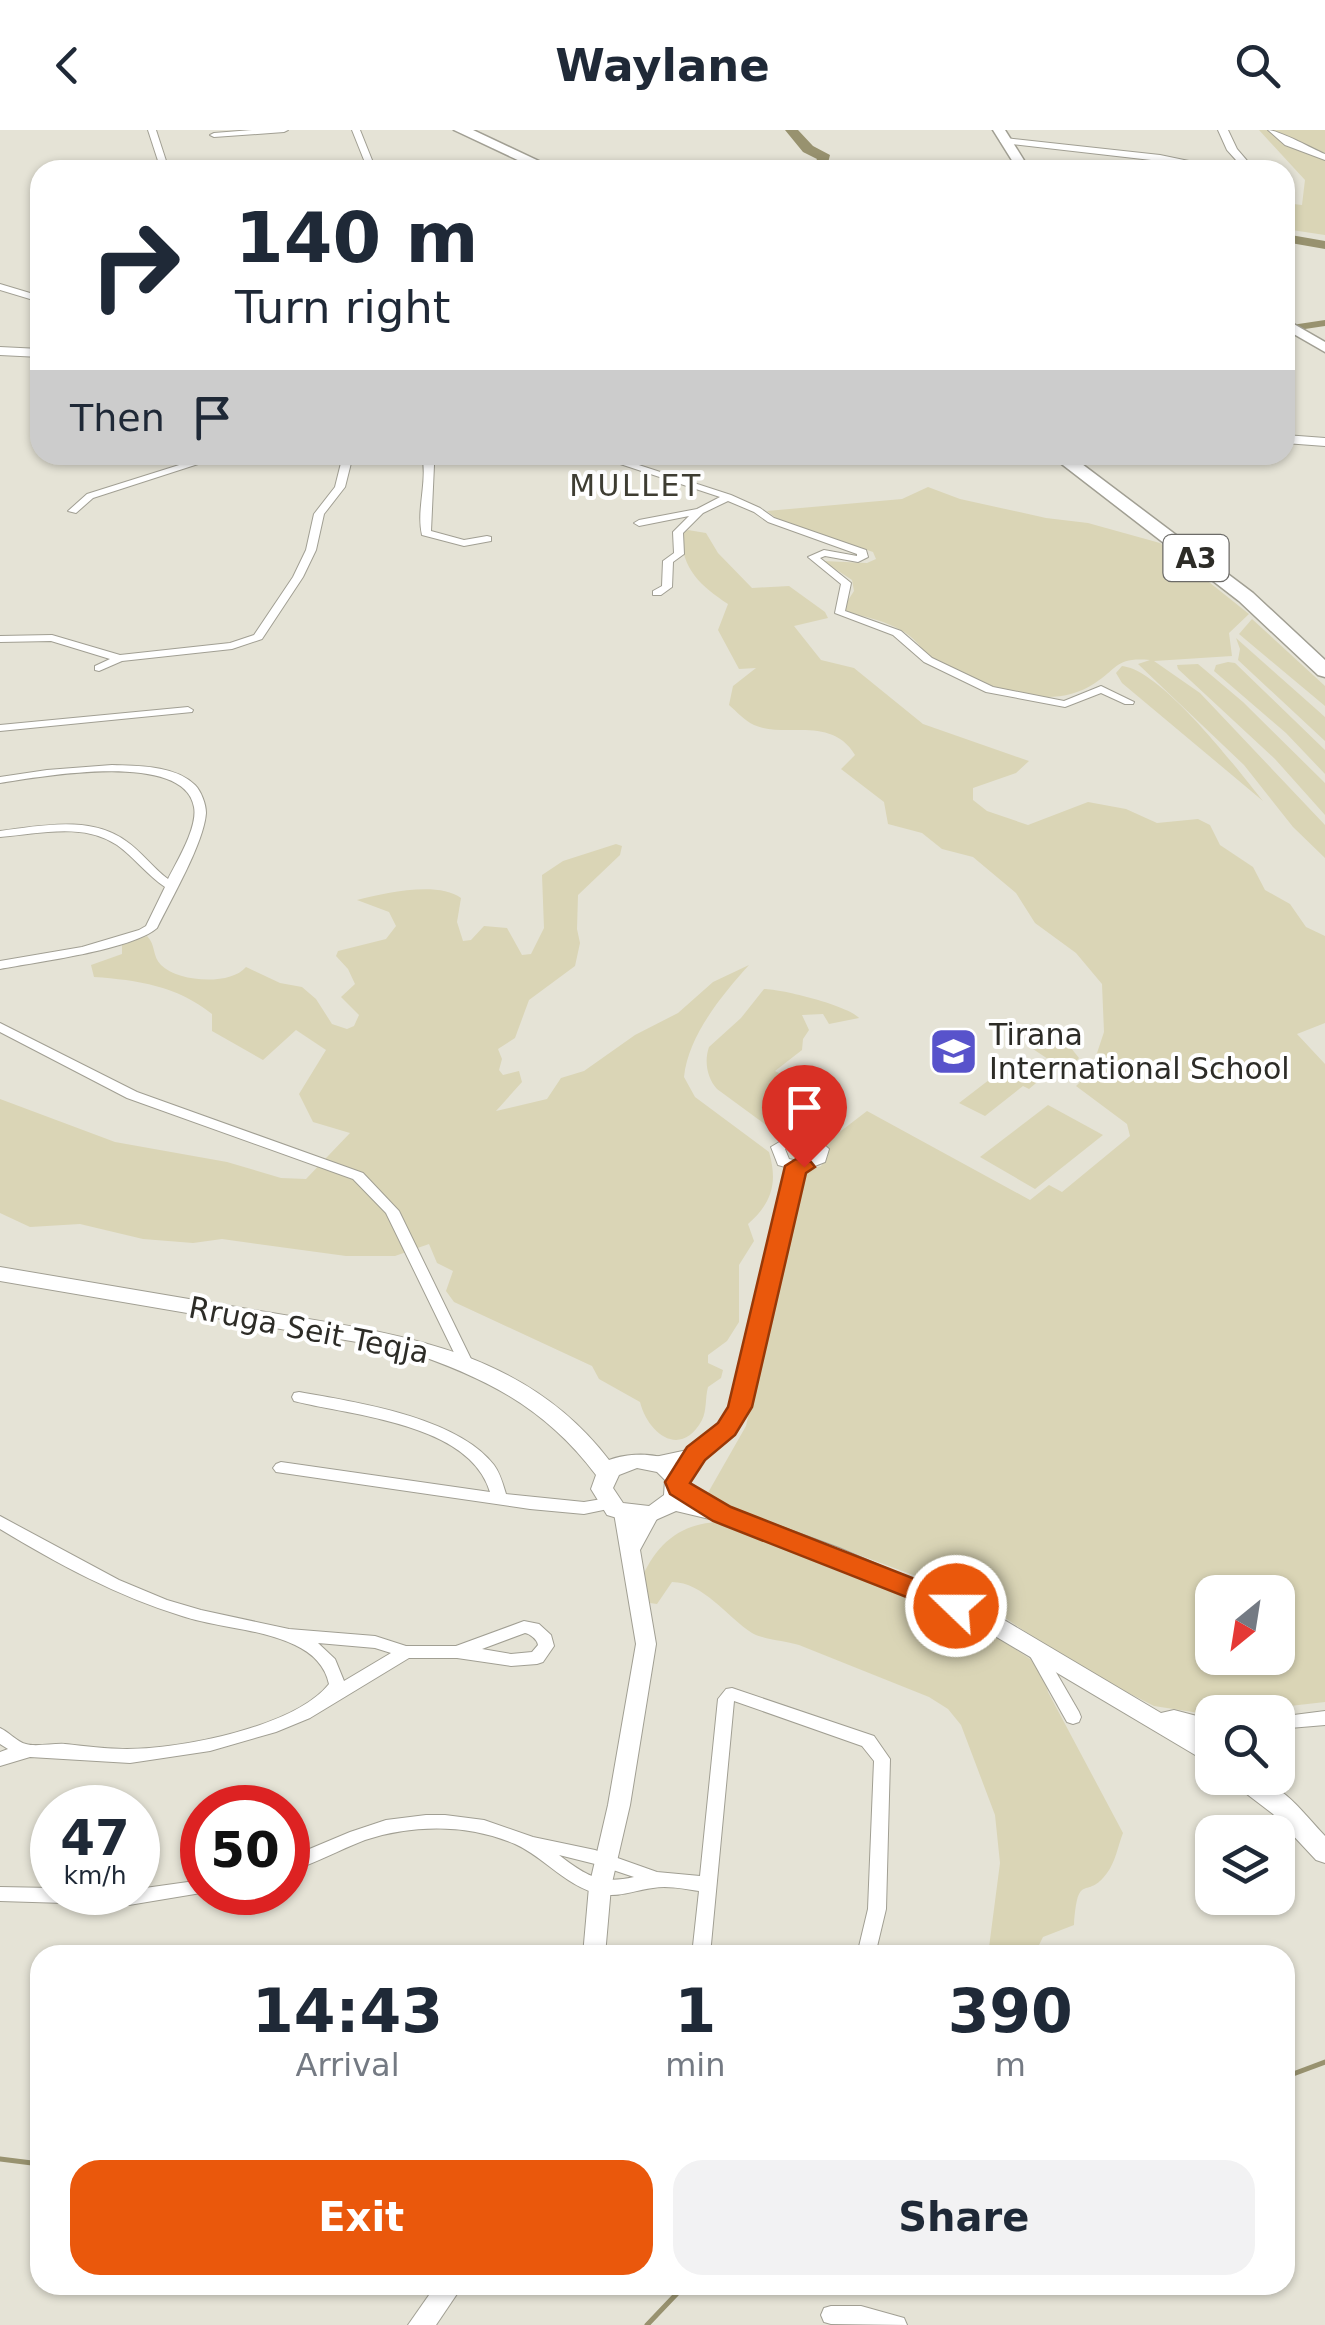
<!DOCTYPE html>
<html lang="en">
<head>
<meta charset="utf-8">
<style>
  body { margin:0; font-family:"DejaVu Sans",sans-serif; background:#f2f2f3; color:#1f2937; height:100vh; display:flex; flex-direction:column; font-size:38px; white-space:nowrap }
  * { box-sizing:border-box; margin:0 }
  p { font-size:32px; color:#747a83 }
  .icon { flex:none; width:55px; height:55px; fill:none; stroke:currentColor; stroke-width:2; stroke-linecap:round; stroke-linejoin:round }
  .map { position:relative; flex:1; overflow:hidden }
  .drawer { position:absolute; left:30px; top:1815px; width:1265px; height:350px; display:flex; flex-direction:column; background:#fff; border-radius:30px; box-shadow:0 2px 8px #0004 }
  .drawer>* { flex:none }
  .guide { position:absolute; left:30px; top:30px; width:1265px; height:305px; border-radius:30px; box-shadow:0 2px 8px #0004; background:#fff; color:#1f2937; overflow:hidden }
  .needle { width:65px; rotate:210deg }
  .buttons { position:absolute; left:1195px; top:1445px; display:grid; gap:20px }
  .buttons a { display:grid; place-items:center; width:100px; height:100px; border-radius:20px; background:#fff; box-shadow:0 2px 8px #0004; font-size:50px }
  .speed { position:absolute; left:30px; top:1655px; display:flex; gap:20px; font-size:50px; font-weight:700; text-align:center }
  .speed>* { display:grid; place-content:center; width:130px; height:130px; border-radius:50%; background:#fff; box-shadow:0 2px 8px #0004; line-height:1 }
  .speed small { font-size:25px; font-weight:400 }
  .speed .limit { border:15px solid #d22; background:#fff; color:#111 }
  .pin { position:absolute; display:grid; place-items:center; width:85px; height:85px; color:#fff; margin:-102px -42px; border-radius:50% 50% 50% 0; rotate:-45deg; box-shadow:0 0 10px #0007 }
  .pin .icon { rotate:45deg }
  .me { position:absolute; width:110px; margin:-55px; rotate:292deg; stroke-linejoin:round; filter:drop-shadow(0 0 8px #0008) }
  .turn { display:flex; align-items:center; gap:35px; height:210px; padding:0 40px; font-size:45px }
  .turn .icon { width:130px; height:130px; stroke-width:2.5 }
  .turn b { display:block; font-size:70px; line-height:85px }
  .then { display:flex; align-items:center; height:95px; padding:0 40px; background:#0003; gap:20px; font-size:38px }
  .eta { display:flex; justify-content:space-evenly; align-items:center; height:170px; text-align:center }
  .eta b { font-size:60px; font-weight:700; line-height:70px }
  .action { display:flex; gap:20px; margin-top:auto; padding:20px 40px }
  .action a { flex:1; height:115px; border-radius:30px; background:#ea580c; color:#fff; font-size:40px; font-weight:700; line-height:115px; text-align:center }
  .action a+a { background:#f2f2f3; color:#1f2937 }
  header { display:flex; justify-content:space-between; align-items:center; height:130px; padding:0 40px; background:#fff; font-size:45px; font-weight:700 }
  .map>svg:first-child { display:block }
</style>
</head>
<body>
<header><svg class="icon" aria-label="back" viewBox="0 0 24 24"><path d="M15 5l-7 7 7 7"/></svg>Waylane<svg class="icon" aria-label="search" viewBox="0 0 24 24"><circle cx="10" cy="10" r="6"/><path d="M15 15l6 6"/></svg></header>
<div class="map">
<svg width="1325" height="2195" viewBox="0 0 1325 2195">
  <rect width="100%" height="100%" fill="#e5e3d6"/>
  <g fill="#dad5b6" fill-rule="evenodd">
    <polygon points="1259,0 1325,0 1325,105 1285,99 1285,73 1302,75 1305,50"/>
    <path d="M928,357L960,369L1046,388L1088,393L1160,413L1249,484L1229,503L1232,526L1154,531L1200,563L1325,695V728L1293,697L1244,635L1138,534L1150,530C1116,527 1118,538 1095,553C1043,588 974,549 925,525C912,495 870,488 841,481L854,461L852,450L823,431L867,433L876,429L873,422L777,389L767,381L902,369Z"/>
    <path d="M688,400L706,403L718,423L752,458L789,456L825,482L828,488L794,496L821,530L854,538L923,594L1029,631L1016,643L973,658V670L987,681L1028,695L1088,672L1126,679L1157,693L1198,689L1210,695L1220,715L1253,737L1265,760L1290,774L1306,797L1325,806V893L1297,904L1325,934V1572L1212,1585L1154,1576L1072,1534L978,1469L705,1368L746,1296L805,1042L821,1036L828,1026L824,1014L867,981L1030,1070L1049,1055L1062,1062L1130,1006L1127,994L1076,956L1091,941L1104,902L1102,854L1076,823L1035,793L1016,763L973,727L942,719L922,703L888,694L884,672L841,639L855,625C831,585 785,609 754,595C745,591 736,581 729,575L733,556L756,538L739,539L718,500L728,474C701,456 682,440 681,404ZM1212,1462H1278V1528H1212Z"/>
    <polygon points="1252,489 1325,556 1325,576 1239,504"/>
    <polygon points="1236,508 1325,587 1325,611 1238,530 1240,519"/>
    <polygon points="1228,532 1235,533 1325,620 1325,644 1286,603 1214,541 1216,535"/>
    <polygon points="1198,534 1243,572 1325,653 1325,685 1275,629 1178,539 1177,535"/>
    <path d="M1122,536C1162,540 1237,639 1263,671L1122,553L1116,543Z"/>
    <path d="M616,714L622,716L620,725L578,765L577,799L580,813L575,836L529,870L515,908L498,919L502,929L499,940L503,945L519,941L522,952L496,981L547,969L561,948L584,941L635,905L678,883L713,852L749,835C722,865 688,906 684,947L695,967L769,1022C778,1053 772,1073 748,1094L754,1111L739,1135V1192L727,1211L708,1225V1233L723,1240L721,1248L708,1257C705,1268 707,1280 702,1290C681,1329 648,1304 640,1272L599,1249L592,1236L454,1172L446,1161L453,1141L437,1133L429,1114L395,1126H346L222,1109L193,1113L143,1109L80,1094L30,1097L0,1083V969L115,1012L227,1032L281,1048L306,1049L350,1003L313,992L299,964L326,920L296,900L263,930L212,901V884C177,856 138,850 94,847L91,835L122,824V815L147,806C156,815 152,826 161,835C178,852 230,856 246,837L280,853L302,857L316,869L332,894L347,899L354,896L359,885L341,867L355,854L348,839L336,826L338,821L386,809L396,796L389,782L357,770C384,763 438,751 461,768L457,792L463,811L471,810L484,796L507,798L522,825L531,824L544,798L542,745L563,731Z"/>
    <path d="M764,859C782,859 849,876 859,888L829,894L823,884L802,885L809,900L803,909L802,920L775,941L824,966L781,1006L717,959C707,948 704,931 709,917L741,888Z"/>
    <polygon points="1055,898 1079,928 1066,941 1033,919 1038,915 1034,913"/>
    <polygon points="1020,932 1039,937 1042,948 1029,959 1023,956 985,986 959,973 998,943 1004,945"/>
    <polygon points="1048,975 1103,1005 1035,1059 980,1027"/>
    <path d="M718,1392L847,1445L964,1486L1041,1536L1048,1562L1123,1703C1118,1716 1115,1733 1107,1743C1086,1772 1078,1739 1074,1795L1043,1807L1034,1825H988L1000,1733L995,1685L961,1595L948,1579L929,1567L799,1515C786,1511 761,1509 752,1503C727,1487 703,1452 672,1452L657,1474L650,1473L642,1447C658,1413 680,1394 718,1392Z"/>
  </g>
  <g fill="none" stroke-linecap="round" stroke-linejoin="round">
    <g stroke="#98926f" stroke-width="5">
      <polyline points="1285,1947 1325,1932"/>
      <polyline points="0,2029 40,2034"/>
      <polyline points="647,2195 685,2155"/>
    </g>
    <polygon fill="#98926f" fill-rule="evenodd" points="1325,190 1325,196 1285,202 1285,196"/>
    <g fill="#98926f" fill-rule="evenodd">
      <polygon points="785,0 798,0 813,16 830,25 828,33 832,40 819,40 815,33 817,29 803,22"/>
      <polygon points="1285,104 1325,111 1325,119 1285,112"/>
    </g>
    <defs>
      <g id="minor">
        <polygon points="148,0 156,0 169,40 161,40"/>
        <polygon points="252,0 288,0 284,2 214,7 210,5 214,3"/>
        <polygon points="352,0 360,0 376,40 368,40"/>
        <polygon points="0,154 40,166 40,172 0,160"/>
        <polygon points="211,325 226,325 93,368 76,383 68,381 87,364"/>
        <polygon points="343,325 353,325 345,357 324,384 316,420 303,447 262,509 232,519 122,531 99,541 95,540 95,536 110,529 51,511 0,512 0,506 52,505 120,525 230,513 254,505 293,447 306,420 314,384 335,357"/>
        <path d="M422,325H432L434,335L431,401L464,410L487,406L491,407V411L464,416L422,405C416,379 428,352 422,325Z"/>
        <polygon points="593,325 608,325 731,365 760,378 774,388 866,420 868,427 858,432 825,426 820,428 851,453 845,481 901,501 932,528 993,557 1064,571 1101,556 1134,572 1133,574 1125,574 1101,563 1065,577 986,562 924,532 893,505 835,483 841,454 808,427 824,420 857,426 857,424 768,392 754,382 728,371 703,383 683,403 684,424 673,432 672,457 661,465 653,465 653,461 662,456 663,431 674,423 673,402 689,386 639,396 634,393 639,390 697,379 720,367"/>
        <polygon points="188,577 193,580 192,582 0,601 0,595"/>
        <path d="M112,635C138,636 175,635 195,655C201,661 206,674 206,683C204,713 171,769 157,798C132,820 36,832 0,839V831L82,817L139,800L146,796L165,757C147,745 134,727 117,715C83,692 38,704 0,707V701C41,696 90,685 126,711C142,722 153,738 168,749C177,731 198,697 194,677C184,620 40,647 0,653V647L47,640Z"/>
        <polygon points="0,893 137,962 363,1043 399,1081 473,1233 471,1237 461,1237 459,1233 386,1083 353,1049 127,968 0,902"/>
        <path d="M793,1004L813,1005L829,1019L825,1032L802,1041L747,1277L732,1303L701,1327L683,1355H673L670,1351L683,1331L655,1338L650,1336L647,1332L650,1328L692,1319L722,1295L733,1277L789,1038L778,1035L771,1017ZM796,1012H805L815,1020L814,1027L802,1032L789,1029L785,1019Z"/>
        <path d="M299,1262C356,1272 457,1287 494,1335C500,1343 503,1354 506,1364L584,1372L608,1368L613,1370L616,1374L613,1378L584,1384L530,1379L276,1342L273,1338L276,1334L281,1332L490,1362C470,1293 352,1286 294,1271L292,1267L294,1263Z"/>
        <path d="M0,1386L119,1450L167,1470L201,1480L289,1499L375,1506L406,1516H456L524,1491L539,1494L551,1505L554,1516L543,1532L537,1534L511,1536L457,1528H409L310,1588L276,1602L210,1621L130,1633L30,1627L0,1636V1622L8,1619L0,1614V1598C9,1602 17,1612 26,1614C35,1617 55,1613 65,1614C86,1616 106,1619 127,1619C180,1619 295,1597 329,1554C325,1535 312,1523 295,1515C259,1498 218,1498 182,1486C117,1466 58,1434 0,1399ZM525,1503C530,1504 537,1509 538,1515L532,1522L511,1524L482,1519ZM318,1513L375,1518L391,1523L344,1551L335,1529Z"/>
        <polygon points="1036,1516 1042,1518 1079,1582 1081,1587 1079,1592 1073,1594 1067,1592 1030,1526 1028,1522 1030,1518"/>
        <path d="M732,1558L874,1606L890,1629L886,1779L875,1825H857L868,1779L874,1631L862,1616L734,1571L710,1825H692L699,1761C684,1759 668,1755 653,1758C635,1760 619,1768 600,1764C566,1757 546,1728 515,1714C469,1694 413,1694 365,1710C339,1720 314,1734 288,1742V1728L350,1702L386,1690L426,1685H445L484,1690L533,1707L595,1720L657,1742L700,1746L718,1569L726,1559ZM559,1725L595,1734L634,1747C600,1755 585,1745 559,1725Z"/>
        <polygon points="1325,1581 1325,1595 1278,1599 1278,1587"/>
        <polygon points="202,1750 202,1762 207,1762 129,1775 0,1771 0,1757 52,1758 52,1762 138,1762 138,1759"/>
        <polygon points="831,2176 861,2176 904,2188 907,2195 831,2194 824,2192 821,2185 824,2178"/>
      </g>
      <g id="tertiary">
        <polygon points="1218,0 1228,0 1237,19 1255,40 1245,40 1227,20"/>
        <path d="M1268,0C1279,0 1311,18 1325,24V30L1285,15Z"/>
        <polygon points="1005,8 1160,25 1232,40 1210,40 1160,31 1002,13 1000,11"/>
        <polygon points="624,1376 631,1378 635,1392 642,1380 656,1380 659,1385 640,1420 656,1514 630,1675 611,1757 605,1825 583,1825 589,1757 608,1675 636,1514 614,1383 617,1378"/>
        <polygon points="436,2155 463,2155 436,2195 408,2195"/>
      </g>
      <g id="secondary">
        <polygon points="0,217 40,219 40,227 0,225"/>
        <polygon points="1285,305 1325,308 1325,316 1285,313"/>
        <path d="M0,1137C83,1151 165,1165 248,1179C382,1202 520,1213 609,1330C636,1319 700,1322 686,1367L730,1378L839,1418L994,1484L1161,1583L1174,1580L1212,1590V1604L1200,1606L1212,1613V1635L978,1496L823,1430L718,1391L676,1381L651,1392L634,1393L607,1385L591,1359L596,1345C544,1276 484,1247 404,1220L0,1151ZM637,1338L657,1342L665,1350L664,1365L649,1376L623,1373L613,1358L619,1345Z"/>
        <path d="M1232,1648C1278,1645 1295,1674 1325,1706V1733L1316,1730L1273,1684L1235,1655Z"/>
      </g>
      <g id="primary">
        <polygon points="993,0 1005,0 1030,40 1018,40"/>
        <polygon points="1285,189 1325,212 1325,222 1285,199"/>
      </g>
      <g id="motorway">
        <polygon points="454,0 473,0 558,40 539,40"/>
        <polygon points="1050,325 1070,325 1253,463 1325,530 1325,547 1318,545 1239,471"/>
      </g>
    </defs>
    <use href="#minor" stroke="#a19f93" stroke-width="2"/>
    <use href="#tertiary" stroke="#a19f93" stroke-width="2"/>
    <use href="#secondary" stroke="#a19f93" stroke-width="2"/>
    <use href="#primary" stroke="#a19f93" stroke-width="3"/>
    <use href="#motorway" stroke="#a19f93" stroke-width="3"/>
    <use href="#minor" fill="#fff" fill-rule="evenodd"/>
    <use href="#tertiary" fill="#fff" fill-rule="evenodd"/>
    <use href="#secondary" fill="#fff" fill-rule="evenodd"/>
    <use href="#primary" fill="#fff" fill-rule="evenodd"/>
    <use href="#motorway" fill="#fff" fill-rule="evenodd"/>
  </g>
  <polygon fill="#ea580c" stroke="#983908" stroke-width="2.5" points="796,1029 811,1032 815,1037 806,1043 752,1277 735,1305 705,1330 690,1353 731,1377 966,1469 970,1476 966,1483 947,1483 713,1391 670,1364 665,1352 687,1317 718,1293 728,1277 785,1036"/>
  <defs>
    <symbol id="school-square" viewBox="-11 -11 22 22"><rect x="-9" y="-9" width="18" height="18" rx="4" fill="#5853cb" stroke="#fff"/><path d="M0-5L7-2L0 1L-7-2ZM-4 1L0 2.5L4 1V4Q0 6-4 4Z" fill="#fff"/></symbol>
  </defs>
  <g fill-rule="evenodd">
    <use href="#school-square" x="926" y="894" width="55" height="55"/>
  </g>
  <g text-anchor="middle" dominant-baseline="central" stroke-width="8" stroke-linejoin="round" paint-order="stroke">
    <rect fill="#fff" stroke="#6c6b68" stroke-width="2.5" x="1163.5" y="405" width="65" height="46" rx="8"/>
    <g font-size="28" font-weight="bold" fill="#2d2c27">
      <text x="1196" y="428">A3</text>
    </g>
    <g font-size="30" letter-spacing="2.5" fill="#3e3d32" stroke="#fff">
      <text x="636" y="355">MULLET</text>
    </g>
    <g font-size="30" fill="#2d2c27" stroke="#fff" text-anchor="start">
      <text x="989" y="904">Tirana<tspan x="989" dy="34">International School</tspan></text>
    </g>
    <g font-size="30" fill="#2d2c27" stroke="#fff">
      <text transform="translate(309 1200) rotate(11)">Rruga Seit Teqja</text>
    </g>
  </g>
</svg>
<div class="buttons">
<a><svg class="needle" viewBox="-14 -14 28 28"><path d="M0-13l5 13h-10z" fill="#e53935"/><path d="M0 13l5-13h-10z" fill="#747a83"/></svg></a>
<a><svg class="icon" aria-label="search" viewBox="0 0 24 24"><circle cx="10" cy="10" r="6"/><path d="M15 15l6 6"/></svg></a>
<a><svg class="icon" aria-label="layers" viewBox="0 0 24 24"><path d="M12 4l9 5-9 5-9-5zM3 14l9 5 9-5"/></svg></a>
</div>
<div class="speed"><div>47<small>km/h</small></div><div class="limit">50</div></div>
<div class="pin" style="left:804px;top:1037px;background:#d93025"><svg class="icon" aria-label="arrive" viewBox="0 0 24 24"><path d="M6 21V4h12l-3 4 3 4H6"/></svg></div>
<svg class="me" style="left:956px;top:1476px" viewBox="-20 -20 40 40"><circle r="17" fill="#ea580c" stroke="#fff" stroke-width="3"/><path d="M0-11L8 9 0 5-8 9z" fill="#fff"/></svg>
<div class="guide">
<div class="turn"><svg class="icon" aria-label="right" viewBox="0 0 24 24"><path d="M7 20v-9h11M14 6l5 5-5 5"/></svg><div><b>140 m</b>Turn right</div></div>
<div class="then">Then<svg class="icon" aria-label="arrive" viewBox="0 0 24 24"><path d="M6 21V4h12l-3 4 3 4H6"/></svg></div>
</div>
<section class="drawer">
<div class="eta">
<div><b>14:43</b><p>Arrival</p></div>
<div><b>1</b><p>min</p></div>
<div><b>390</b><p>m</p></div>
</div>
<div class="action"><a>Exit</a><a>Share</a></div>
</section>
</div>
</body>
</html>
